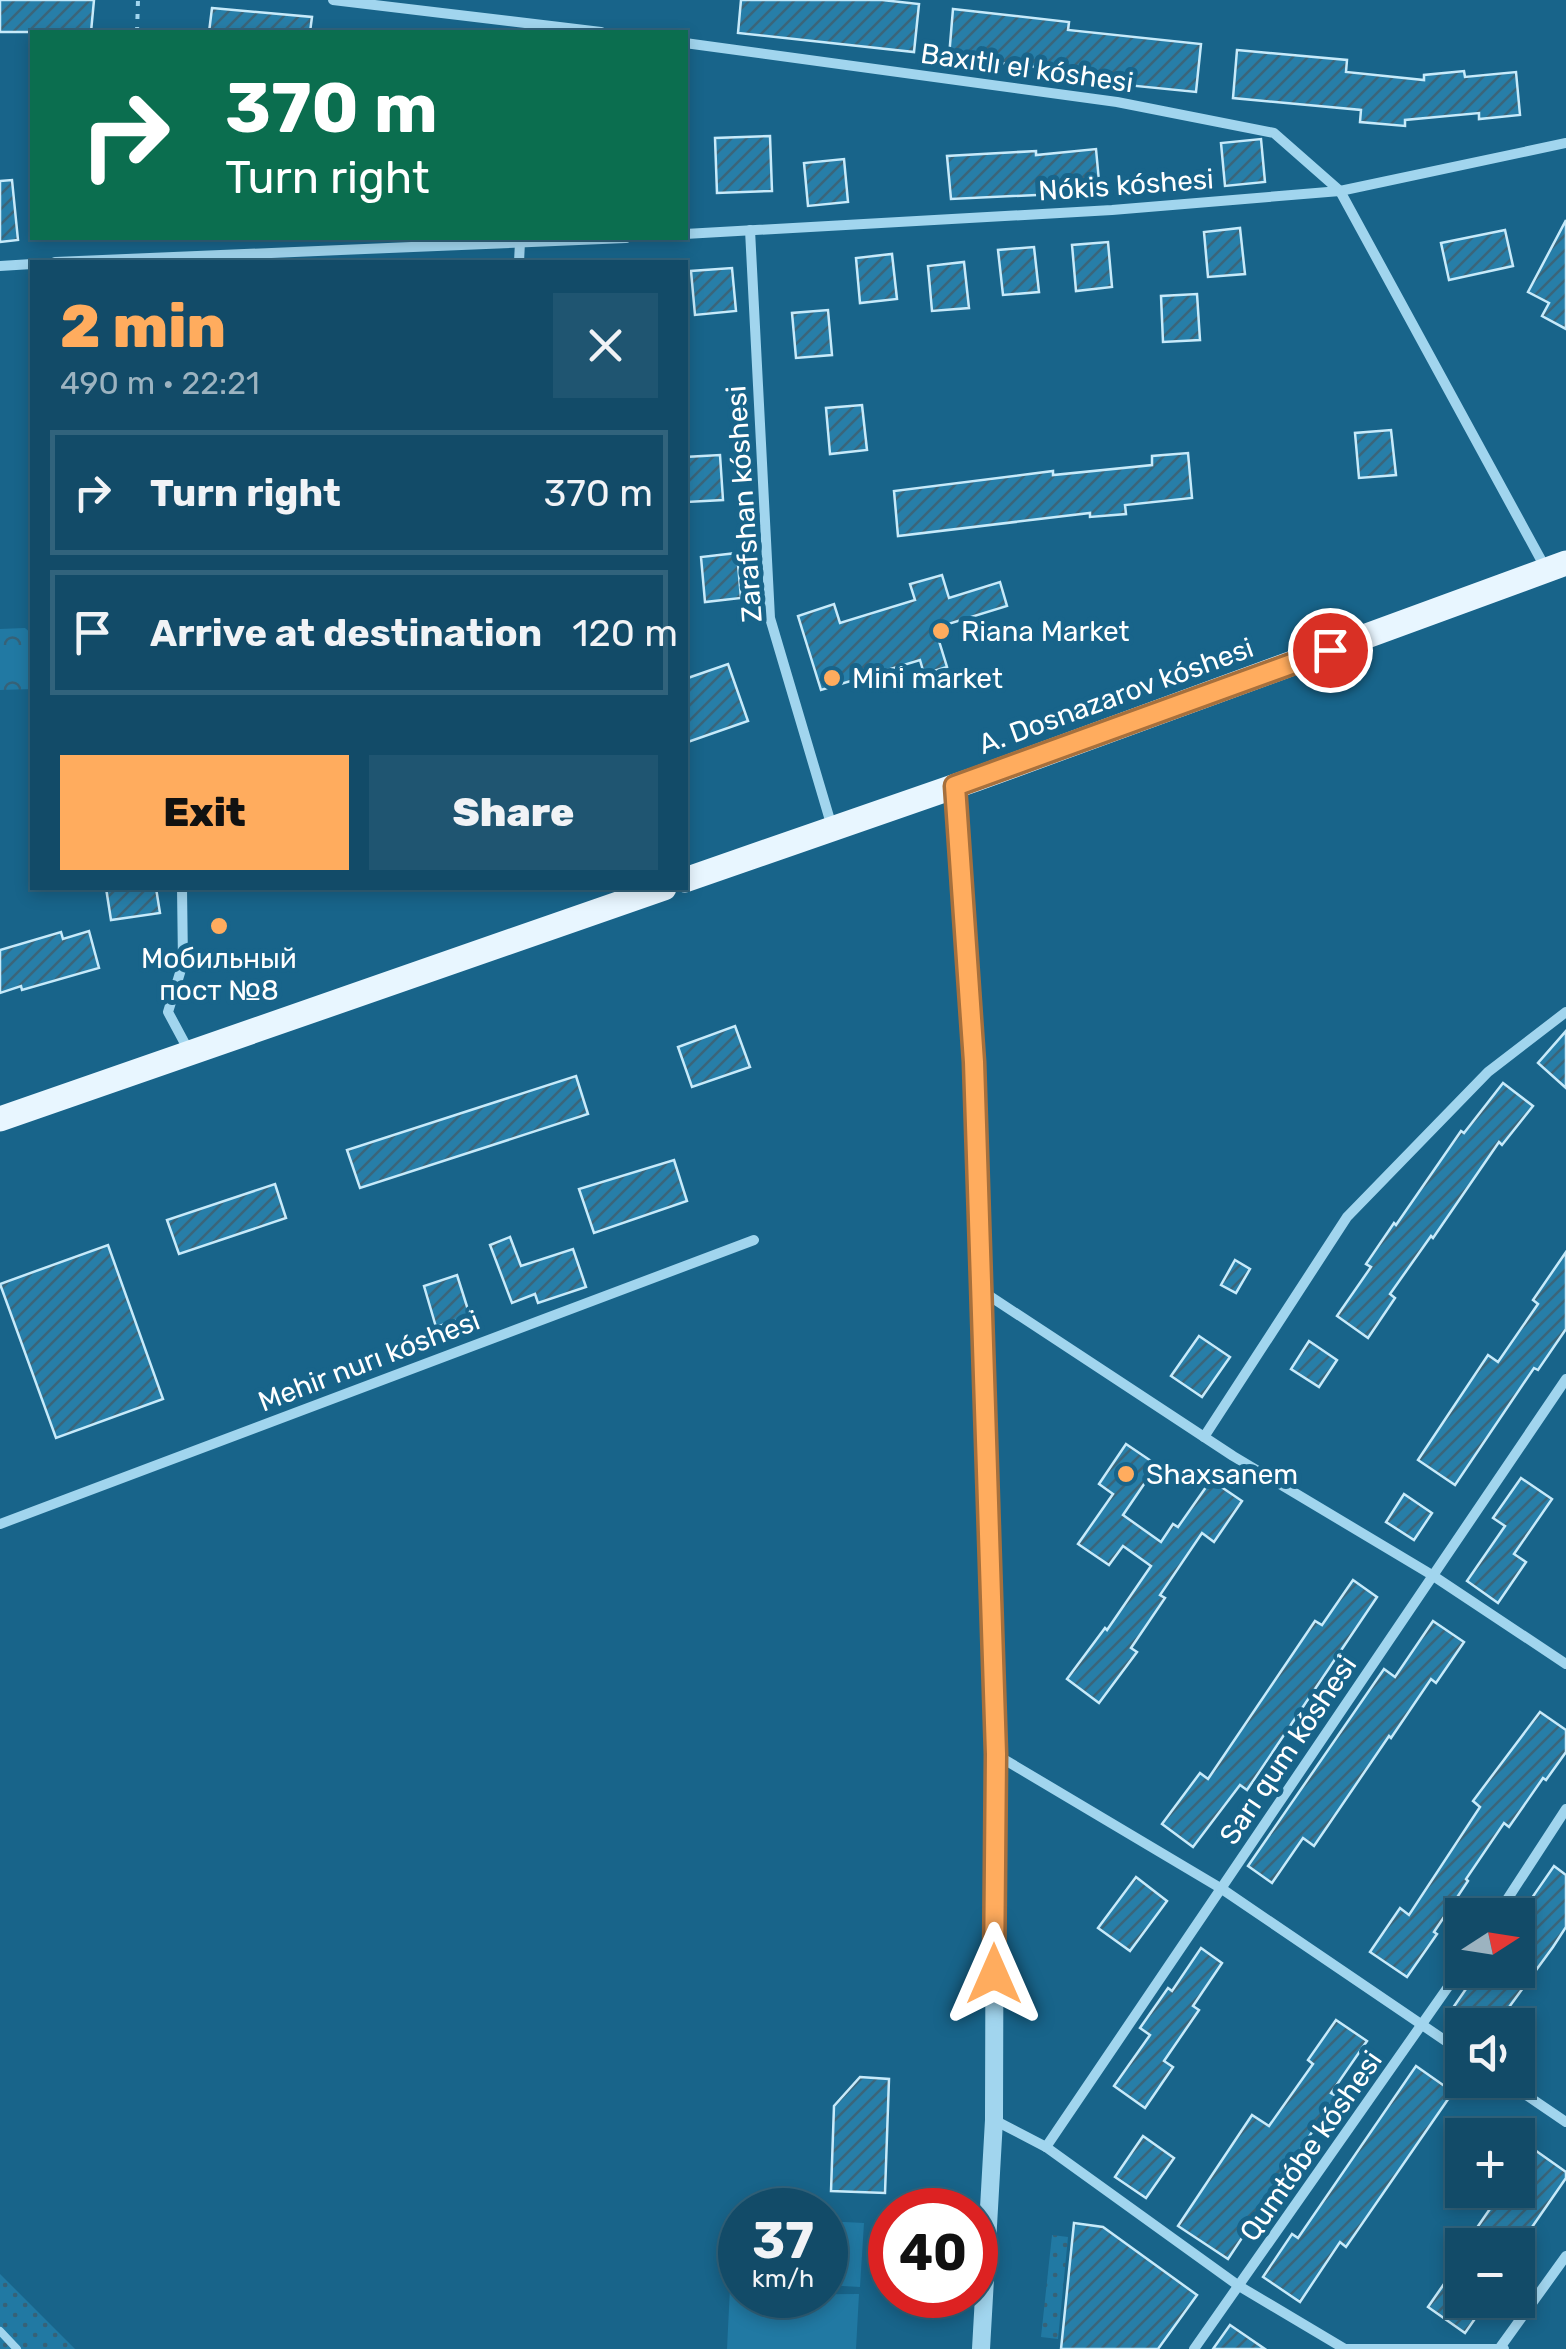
<!DOCTYPE html>
<html lang="en">
<head>
<meta charset="utf-8">
<style>
  body { margin:0; font-family:Rubik,sans-serif; background:#1f5571; color:#f1f3f6; height:100vh; display:flex; flex-direction:column; font-size:38px; white-space:nowrap }
  * { box-sizing:border-box; margin:0 }
  p { font-size:32px; color:#9cb3c0 }
  .icon { flex:none; width:55px; height:55px; fill:none; stroke:currentColor; stroke-width:2; stroke-linecap:round; stroke-linejoin:round }
  .map { position:relative; flex:1; overflow:hidden }
  .sheet { position:absolute; left:30px; top:260px; width:658px; height:630px; display:flex; flex-direction:column; background:#124b68; border-radius:0px; box-shadow:0 5px 15px #0003,0 0 0 2px #31637c }
  .sheet>* { flex:none }
  .top-card { position:absolute; left:30px; top:30px; width:658px; height:210px; border-radius:0px; box-shadow:0 5px 15px #0003,0 0 0 2px #31637c; background:#0b6e4f; color:#fff; overflow:hidden }
  .needle { width:65px; rotate:78deg }
  .tools { position:absolute; left:1445px; top:1898px; display:grid; gap:20px }
  .tools a { display:grid; place-items:center; width:90px; height:90px; border-radius:0px; background:#124b68; box-shadow:0 5px 15px #0003,0 0 0 2px #31637c; font-size:50px }
  .speed { position:absolute; left:718px; top:2188px; display:flex; gap:20px; font-size:50px; font-weight:700; text-align:center }
  .speed>* { display:grid; place-content:center; width:130px; height:130px; border-radius:50%; background:#124b68; box-shadow:0 5px 15px #0003,0 0 0 2px #31637c; line-height:1 }
  .speed small { font-size:25px; font-weight:400 }
  .speed .limit { border:15px solid #d22; background:#fff; color:#111 }
  .pin { position:absolute; display:grid; place-items:center; width:85px; height:85px; color:#fff; margin:-42px; border:5px solid #fff; border-radius:50%; box-shadow:0 2px 10px #0007 }
  .me { position:absolute; width:110px; margin:-55px; rotate:0deg; stroke-linejoin:round; filter:drop-shadow(0 0 8px #0008) }
  .turn { display:flex; align-items:center; gap:35px; height:210px; padding:0 30px; font-size:45px }
  .turn .icon { width:130px; height:130px; stroke-width:2.5 }
  .turn b { display:block; font-size:70px; line-height:85px }
  .round { display:grid; place-items:center; flex:none; width:105px; height:105px; border-radius:0px; background:#1f5571 }
  .overview { display:flex; align-items:center; justify-content:space-between; height:170px; padding:0 30px }
  h1 { font-size:60px; font-weight:800; line-height:75px; color:#ffac5e }
  .primary-button { display:flex; gap:20px; margin-top:auto; padding:20px 30px }
  .primary-button a { flex:1; height:115px; border-radius:0px; background:#ffac5e; color:#111; font-size:40px; font-weight:800; line-height:115px; text-align:center }
  .primary-button a+a { background:#1f5571; color:#f1f3f6 }
  ul { padding:0; list-style:none }
  li { display:flex; align-items:center; gap:30px; height:125px; margin:0 20px 15px; padding:0 10px; border:5px solid #31637c; border-radius:0px }
  li div { flex:1 }
  li b { display:block; font-size:38px }
  li em { font-style:normal }
  .map>svg:first-child { display:block }
</style>
</head>
<body>
<div class="map">
<svg width="1566" height="2349" viewBox="0 0 1566 2349">
  <defs>
    <pattern id="grass-dots" width="8" height="8" patternUnits="userSpaceOnUse" patternTransform="scale(2.5)"><rect width="8" height="8" fill="#2179a3"/><path d="M2 2h.1M6 6h.1" fill="none" stroke="#366278" stroke-width="1.8" stroke-linecap="round"/></pattern>
    <pattern id="forest-crowns" width="20" height="18" patternUnits="userSpaceOnUse" patternTransform="scale(2.5)"><rect width="20" height="18" fill="#2179a3"/><path d="M2 6a3 3 0 1 1 6 0M12 15a3 3 0 1 1 6 0" fill="none" stroke="#366278"/></pattern>
    <pattern id="building-hatch" width="6" height="6" patternUnits="userSpaceOnUse" patternTransform="scale(2.5)"><rect width="6" height="6" fill="#277ea8"/><path d="M-1 1l2-2M0 6l6-6M5 7l2-2" fill="none" stroke="#3a657a"/></pattern>
  </defs>
  <rect width="100%" height="100%" fill="#18648a"/>
  <g fill="url(#grass-dots)">
    <polygon points="1052,2235 1068,2237 1058,2339 1041,2337"/>
    <polygon points="0,2274 75,2349 0,2349"/>
  </g>
  <polygon fill="url(#forest-crowns)" points="25,628 32,634 32,689 0,690 0,629"/>
  <g fill="#2179a3">
    <polygon points="735,2216 740,2216 740,2280 732,2279"/>
    <polygon points="825,2221 864,2223 860,2287 825,2285"/>
    <polygon points="730,2287 740,2287 740,2295 859,2294 856,2349 727,2349"/>
  </g>
  <g fill="url(#building-hatch)" stroke="#c7eafa" stroke-width="2.5">
    <polygon points="0,0 94,0 91,32 0,32"/>
    <polygon points="741,0 882,0 919,4 914,52 738,33"/>
    <polygon points="212,8 312,17 310,32 209,32"/>
    <polygon points="953,9 1069,22 1068,30 1201,44 1196,92 1076,80 1077,72 949,57"/>
    <polygon points="1237,50 1347,60 1346,72 1424,80 1424,75 1464,71 1465,77 1516,72 1520,115 1479,119 1479,113 1405,120 1405,126 1360,122 1361,110 1233,98"/>
    <polygon points="770,136 772,191 717,193 715,138"/>
    <polygon points="1261,139 1265,182 1225,186 1221,143"/>
    <polygon points="1096,149 1100,192 951,199 947,156 1036,151 1036,155"/>
    <polygon points="844,159 848,202 808,206 804,163"/>
    <polygon points="12,180 18,240 0,242 0,181"/>
    <polygon points="1566,220 1566,329 1542,316 1549,303 1528,292"/>
    <polygon points="1240,228 1245,274 1208,277 1204,232"/>
    <polygon points="1505,230 1513,266 1449,280 1441,243"/>
    <polygon points="1108,242 1112,287 1076,291 1072,245"/>
    <polygon points="1034,247 1039,292 1003,295 998,250"/>
    <polygon points="892,254 897,299 860,303 856,258"/>
    <polygon points="964,262 969,308 932,311 928,266"/>
    <polygon points="732,268 736,311 695,315 691,271"/>
    <polygon points="1197,294 1200,340 1163,342 1161,296"/>
    <polygon points="828,310 832,355 796,358 792,313"/>
    <polygon points="862,405 867,450 830,454 826,408"/>
    <polygon points="1391,430 1396,475 1359,478 1355,433"/>
    <polygon points="1188,453 1192,498 1125,505 1126,514 1090,517 1090,513 898,536 894,491 1053,471 1053,475 1152,465 1152,456"/>
    <polygon points="720,455 723,500 687,502 685,457"/>
    <polygon points="737,553 741,598 705,602 701,557"/>
    <polygon points="942,575 949,598 1000,582 1007,606 935,628 947,667 924,674 920,660 821,690 798,616 834,604 840,623 915,600 910,584"/>
    <polygon points="728,664 748,721 685,743 685,679"/>
    <polygon points="106,888 156,888 160,913 111,920"/>
    <polygon points="89,931 99,968 22,990 21,986 0,993 0,950 61,932 63,939"/>
    <polygon points="735,1026 750,1067 692,1087 678,1047"/>
    <polygon points="1566,1031 1566,1088 1538,1063"/>
    <polygon points="576,1076 588,1114 360,1188 347,1150"/>
    <polygon points="1503,1083 1533,1106 1502,1145 1499,1142 1433,1238 1431,1236 1390,1294 1395,1298 1368,1338 1337,1316 1371,1267 1366,1264 1394,1223 1396,1225 1461,1131 1464,1133"/>
    <polygon points="674,1160 687,1201 594,1233 579,1189"/>
    <polygon points="275,1184 286,1218 179,1254 167,1220"/>
    <polygon points="510,1237 521,1266 573,1249 586,1287 538,1303 535,1294 512,1303 490,1245"/>
    <polygon points="108,1245 163,1399 56,1438 0,1284"/>
    <polygon points="1566,1252 1566,1329 1538,1370 1534,1368 1455,1485 1418,1460 1488,1355 1498,1362 1538,1304 1533,1300"/>
    <polygon points="1235,1260 1250,1269 1236,1293 1221,1285"/>
    <polygon points="457,1275 470,1316 436,1327 424,1286"/>
    <polygon points="1199,1336 1230,1357 1202,1397 1171,1376"/>
    <polygon points="1309,1341 1337,1360 1319,1387 1291,1369"/>
    <polygon points="1126,1444 1157,1465 1123,1515 1161,1542 1173,1524 1178,1527 1211,1480 1242,1501 1214,1542 1202,1533 1160,1595 1165,1598 1131,1648 1137,1652 1099,1703 1067,1679 1105,1628 1107,1630 1151,1566 1123,1546 1109,1565 1078,1544 1113,1494 1099,1484"/>
    <polygon points="1521,1478 1552,1499 1514,1554 1526,1562 1498,1603 1467,1581 1505,1526 1493,1518"/>
    <polygon points="1404,1494 1432,1513 1414,1540 1386,1522"/>
    <polygon points="1353,1580 1377,1597 1247,1790 1240,1785 1193,1847 1162,1824 1200,1773 1208,1779 1315,1621 1322,1625"/>
    <polygon points="1433,1621 1464,1642 1436,1683 1431,1679 1391,1738 1389,1736 1314,1846 1303,1838 1272,1883 1248,1866 1384,1669 1395,1677"/>
    <polygon points="1540,1712 1566,1730 1566,1752 1546,1780 1543,1778 1509,1827 1504,1823 1466,1879 1468,1881 1434,1932 1437,1934 1407,1977 1370,1952 1400,1908 1409,1915 1480,1807 1473,1801"/>
    <polygon points="1554,1866 1566,1875 1566,1927 1553,1947 1496,2025 1457,2025 1446,2018 1479,1970 1518,1970 1518,1918"/>
    <polygon points="1136,1877 1167,1901 1130,1951 1098,1928"/>
    <polygon points="1201,1948 1222,1963 1193,2006 1199,2010 1164,2061 1173,2067 1145,2108 1114,2086 1150,2035 1140,2028 1168,1988 1172,1991"/>
    <polygon points="1336,2020 1367,2041 1331,2093 1336,2096 1228,2259 1178,2226 1252,2115 1269,2126 1313,2064 1308,2060"/>
    <polygon points="1416,2066 1453,2092 1346,2247 1340,2242 1300,2302 1263,2277 1292,2234 1298,2238"/>
    <polygon points="860,2077 889,2079 885,2193 831,2191 834,2106"/>
    <polygon points="1143,2136 1174,2158 1146,2198 1115,2177"/>
    <polygon points="1532,2148 1566,2172 1566,2178 1530,2230 1520,2245 1465,2245 1503,2190 1518,2190 1518,2169"/>
    <polygon points="1074,2223 1103,2227 1197,2295 1158,2349 1061,2349"/>
    <polygon points="1462,2258 1462,2300 1488,2300 1465,2333 1428,2307"/>
    <polygon points="1230,2325 1265,2349 1213,2349"/>
  </g>
  <g fill="none" stroke-linecap="round" stroke-linejoin="round">
    <polyline stroke="#a1d5ee" stroke-width="4" stroke-dasharray="5 8" stroke-linecap="butt" points="137,32 138,0"/>
    <polyline stroke="#a1d5ee" stroke-width="8" points="0,2331 17,2349"/>
    <g stroke="#a1d5ee" stroke-width="10">
      <polyline points="333,0 601,32"/>
      <polyline points="685,43 1117,102 1274,133 1340,191 1546,569"/>
      <polyline points="750,230 770,618 832,827"/>
      <polyline points="685,234 1112,210 1340,191 1566,143"/>
      <polyline points="55,262 626,238"/>
      <polyline points="519,262 520,242"/>
      <polyline points="0,266 32,264"/>
      <polyline points="182,888 183,963 168,1012 190,1053"/>
      <polyline points="982,1291 1233,1456 1432,1575 1566,1664"/>
      <polyline points="1204,1437 1347,1217 1488,1072 1566,1012"/>
      <polyline points="0,1524 754,1240"/>
      <polyline points="995,1754 1222,1889 1462,2052"/>
      <polyline points="1497,1915 1566,1809"/>
      <polyline points="1504,2080 1566,2122"/>
      <polyline points="994,2120 1046,2147 1239,2286 1345,2349 1504,2349"/>
      <polyline points="1046,2147 1566,1379"/>
      <polyline points="1194,2349 1462,1967"/>
      <polyline points="1499,2349 1566,2256"/>
    </g>
    <polyline stroke="#a1d5ee" stroke-width="18" points="955,786 974,1061 995,1754 994,2120 981,2349"/>
    <g stroke="#e8f6ff" stroke-width="25">
      <polyline points="685,880 976,779 1566,563"/>
      <polyline points="0,1119 664,888"/>
    </g>
  </g>
  <g fill="none" stroke-linecap="round" stroke-linejoin="round">
    <defs>
      <polyline id="route" points="994,1974 996,1754 974,1062 955,786 1330,650"/>
    </defs>
    <use href="#route" stroke="#a6703d" stroke-width="25"/>
    <use href="#route" stroke="#ffac5e" stroke-width="18"/>
  </g>
  <g fill="#ffac5e" stroke="#18648a" stroke-width="4">
    <circle cx="941" cy="631" r="10"/>
    <circle cx="832" cy="678" r="10"/>
    <circle cx="219" cy="926" r="10"/>
    <circle cx="1126" cy="1474" r="10"/>
  </g>
  <g text-anchor="middle" dominant-baseline="central" stroke-width="10" stroke-linejoin="round" paint-order="stroke">
    <g font-size="28" fill="#fff" stroke="#18648a">
      <text transform="translate(1027 68) rotate(8)">Baxıtlı el kóshesi</text>
      <text transform="translate(1126 185) rotate(-4)">Nókis kóshesi</text>
      <text transform="translate(744 504) rotate(-94)">Zarafshan kóshesi</text>
      <text transform="translate(1116 696) rotate(-20)">A. Dosnazarov kóshesi</text>
      <text transform="translate(369 1361) rotate(-21)">Mehir nurı kóshesi</text>
      <text transform="translate(1288 1750) rotate(-56)">Sarı qum kóshesi</text>
      <text transform="translate(1311 2146) rotate(-55)">Qumtóbe kóshesi</text>
    </g>
    <g font-size="28" fill="#fff" stroke="#18648a" text-anchor="start">
      <text x="961" y="631">Riana Market</text>
      <text x="852" y="678">Mini market</text>
      <text x="219" y="958" text-anchor="middle">Мобильный<tspan x="219" dy="32">пост №8</tspan></text>
      <text x="1146" y="1474">Shaxsanem</text>
    </g>
  </g>
</svg>
<div class="tools">
<a><svg class="needle" viewBox="-14 -14 28 28"><path d="M0-13l5 13h-10z" fill="#e53935"/><path d="M0 13l5-13h-10z" fill="#9cb3c0"/></svg></a>
<a><svg class="icon" aria-label="sound" viewBox="0 0 24 24"><path d="M4 9h4l5-4v14l-5-4H4zM17 9q2 3 0 6"/></svg></a>
<a>+</a>
<a>−</a>
</div>
<div class="speed"><div>37<small>km/h</small></div><div class="limit">40</div></div>
<div class="pin" style="left:1330px;top:650px;background:#d93025"><svg class="icon" aria-label="arrive" viewBox="0 0 24 24"><path d="M6 21V4h12l-3 4 3 4H6"/></svg></div>
<svg class="me" style="left:994px;top:1974px" viewBox="-20 -20 40 40"><path d="M0-17L14 15 0 8-14 15z" fill="#ffac5e" stroke="#fff" stroke-width="4"/></svg>
<div class="top-card">
<div class="turn"><svg class="icon" aria-label="right" viewBox="0 0 24 24"><path d="M7 20v-9h11M14 6l5 5-5 5"/></svg><div><b>370 m</b>Turn right</div></div>
</div>
<section class="sheet">
<div class="overview"><div><h1>2 min</h1><p>490 m · 22:21</p></div><a class="round"><svg class="icon" aria-label="close" viewBox="0 0 24 24"><path d="M6 6l12 12M18 6L6 18"/></svg></a></div>
<ul>
<li><svg class="icon" aria-label="right" viewBox="0 0 24 24"><path d="M7 20v-9h11M14 6l5 5-5 5"/></svg><div><b>Turn right</b></div><em>370 m</em></li>
<li><svg class="icon" aria-label="arrive" viewBox="0 0 24 24"><path d="M6 21V4h12l-3 4 3 4H6"/></svg><div><b>Arrive at destination</b></div><em>120 m</em></li>
</ul>
<div class="primary-button"><a>Exit</a><a>Share</a></div>
</section>
</div>
</body>
</html>
